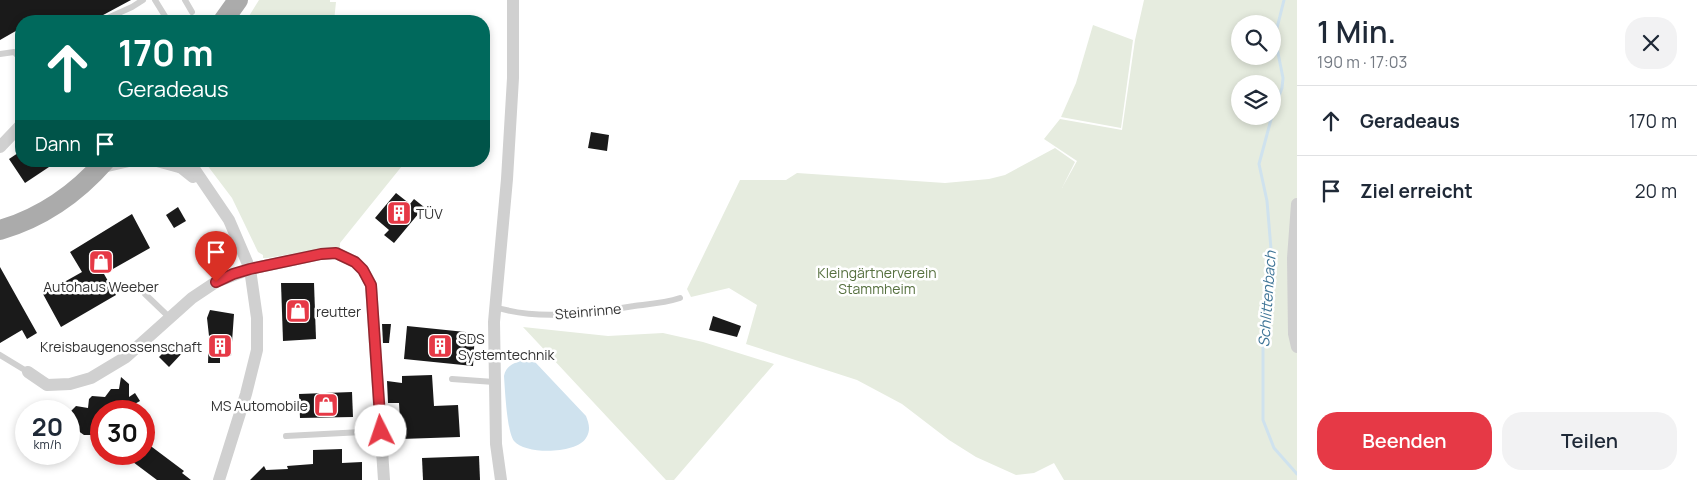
<!DOCTYPE html>
<html lang="de">
<head>
<meta charset="utf-8">
<style>
  body { margin:0; font-family:Manrope,sans-serif; background:#f2f2f3; color:#1f2937; height:100vh; display:flex; flex-direction:column; font-size:19px; white-space:nowrap }
  * { box-sizing:border-box; margin:0 }
  p { font-size:16px; color:#747a83 }
  .icon { flex:none; width:28px; height:28px; fill:none; stroke:currentColor; stroke-width:2; stroke-linecap:round; stroke-linejoin:round }
  .map { position:relative; flex:1; overflow:hidden }
  .panel { display:flex; flex-direction:column; background:#fff; width:400px }
  .panel>* { flex:none }
  .banner { position:absolute; left:15px; top:15px; width:475px; height:152px; border-radius:20px; box-shadow:0 2px 8px #0003; background:#00695c; color:#fff; overflow:hidden }
  .tools { position:absolute; left:1231px; top:15px; display:grid; gap:10px }
  .tools a { display:grid; place-items:center; width:50px; height:50px; border-radius:50%; background:#fff; box-shadow:0 2px 8px #0003; font-size:25px }
  .speed { position:absolute; left:15px; top:400px; display:flex; gap:10px; font-size:25px; font-weight:700; text-align:center }
  .speed>* { display:grid; place-content:center; width:65px; height:65px; border-radius:50%; background:#fff; box-shadow:0 2px 8px #0003; line-height:1 }
  .speed small { font-size:12px; font-weight:400 }
  .speed .limit { border:8px solid #d22; background:#fff; color:#111 }
  .pin { position:absolute; display:grid; place-items:center; width:42px; height:42px; color:#fff; margin:-51px -21px; border-radius:50% 50% 50% 0; rotate:-45deg; box-shadow:0 0 5px #0007 }
  .pin .icon { rotate:45deg }
  .me { position:absolute; width:55px; margin:-28px; rotate:356deg; stroke-linejoin:round; filter:drop-shadow(0 0 4px #0008) }
  .turn { display:flex; align-items:center; gap:18px; height:105px; padding:0 20px; font-size:22px }
  .turn .icon { width:65px; height:65px; stroke-width:2.5 }
  .turn b { display:block; font-size:35px; line-height:42px }
  .then { display:flex; align-items:center; height:48px; padding:0 20px; background:#0003; gap:10px; font-size:19px }
  .round { display:grid; place-items:center; flex:none; width:52px; height:52px; border-radius:20px; background:#f2f2f3 }
  .summary { display:flex; align-items:center; justify-content:space-between; height:85px; padding:0 20px }
  h1 { font-size:30px; font-weight:600; line-height:38px }
  .action { display:flex; gap:10px; margin-top:auto; padding:10px 20px }
  .action a { flex:1; height:58px; border-radius:20px; background:#e63946; color:#fff; font-size:20px; font-weight:600; line-height:58px; text-align:center }
  .action a+a { background:#f2f2f3; color:#1f2937 }
  ul { padding:0; list-style:none }
  li { display:flex; align-items:center; gap:15px; height:70px; padding:0 20px; border-top:1px solid #e0e1e3 }
  li div { flex:1 }
  li b { display:block; font-size:19px }
  li em { font-style:normal }
  main { display:flex; flex:1; min-height:0 }
  .map>svg:first-child { display:block }
</style>
</head>
<body>
<main>
<div class="map">
<svg width="1297" height="480" viewBox="0 0 1297 480">
  <rect width="100%" height="100%" fill="#fff"/>
  <g fill="#e6ecdf" fill-rule="evenodd">
    <polygon points="259,0 330,0 330,2 336,2 334,21 246,21"/>
    <path d="M1144,0H1297V480H1064L1054,463L1034,473L1016,475L976,457L949,440L902,404L857,380L746,344L757,305L729,288L691,297L687,289L740,180H786L797,173L945,183L989,179L1005,175L1055,148L1075,162L1062,188L1077,161L1044,139L1060,119L1122,130L1135,40ZM1240,24H1272V56H1240ZM1240,84H1272V116H1240Z"/>
    <polygon points="1093,25 1133,40 1121,128 1061,117 1076,83"/>
    <polygon points="204,161 406,161 340,243 340,250 320,249 268,258 263,258 263,255 258,252 232,198"/>
    <polygon points="523,327 608,336 663,333 703,342 774,364 674,480 666,480"/>
  </g>
  <path fill="#cfe2ee" d="M528,359L535,362L586,416C589,424 591,430 586,438C577,454 525,455 514,441C507,432 505,390 504,376C506,364 517,362 528,359Z"/>
  <g fill="none" stroke-linecap="round" stroke-linejoin="round">
    <g stroke="#cfe2ee" stroke-width="3">
      <polyline points="1272,114 1282,88 1283,78 1276,43 1276,32 1284,0"/>
      <polyline points="1272,116 1259,164 1267,201 1272,261 1263,331 1263,420 1274,448 1297,474"/>
    </g>
  </g>
  <g fill="#1a1a1a">
    <polygon points="0,0 131,0 92,21 21,21 21,28 0,40"/>
    <polygon points="591,132 609,135 607,151 588,148"/>
    <polygon points="21,151 21,161 58,161 25,183 9,159"/>
    <polygon points="396,193 410,204 414,199 424,207 394,243 384,235 389,230 375,218"/>
    <polygon points="178,207 186,221 174,228 166,215"/>
    <polygon points="132,214 150,248 104,274 116,295 61,327 43,294 82,272 70,252"/>
    <polygon points="0,267 37,333 27,339 22,330 0,343"/>
    <polygon points="281,283 314,283 316,339 283,341"/>
    <polygon points="210,310 234,314 231,356 220,356 220,363 208,363 209,336 207,318"/>
    <polygon points="713,316 741,326 737,337 709,330"/>
    <polygon points="382,324 391,324 389,343 383,343"/>
    <polygon points="407,326 475,333 473,366 404,359"/>
    <polygon points="174,342 184,351 169,367 159,357"/>
    <polygon points="432,375 434,406 458,405 460,437 401,439 399,403 388,403 387,381 402,383 402,376"/>
    <polygon points="121,377 129,384 129,397 135,393 140,401 122,411 101,411 101,447 92,439 91,435 84,435 74,428 69,420 69,413 76,406 88,408 89,399 92,396 105,397 111,389 119,389"/>
    <polygon points="352,392 353,417 300,418 299,394"/>
    <polygon points="144,441 184,471 182,473 191,480 157,480 133,462 138,454 144,454"/>
    <polygon points="342,449 342,463 362,462 362,480 250,480 264,466 266,470 288,469 287,466 313,464 313,450"/>
    <polygon points="479,456 480,480 423,480 422,458"/>
  </g>
  <g fill="none" stroke-linecap="round" stroke-linejoin="round">
    <g stroke="#d0d0d0" stroke-width="6">
      <polyline points="155,0 168,21"/>
      <polyline points="185,0 192,12"/>
      <polyline points="101,21 132,7 143,0"/>
      <polyline points="0,54 14,52 21,59"/>
      <polyline points="145,294 169,317"/>
      <path d="M495,307C539,321 589,313 634,306C650,304 665,303 680,298"/>
      <polyline points="0,355 28,372"/>
      <polyline points="452,379 494,382"/>
      <polyline points="286,436 381,431"/>
    </g>
    <g stroke="#d0d0d0" stroke-width="12">
      <polyline points="0,147 21,125"/>
      <polyline points="157,161 179,167"/>
      <polyline points="173,161 193,177"/>
      <polyline points="187,161 195,170 229,220 250,269 257,318 257,350 246,394 219,480"/>
      <polyline points="99,168 129,161"/>
      <polyline points="1297,204 1293,258 1294,334 1297,347"/>
      <polyline points="28,372 47,385 70,384 91,378 126,357 192,298 216,282 250,269 321,254 336,253 355,262 363,270 371,285 384,480"/>
      <polyline points="501,480 496,444 494,322 507,179 513,78 513,0"/>
    </g>
    <g stroke="#ababab" stroke-width="20">
      <polyline points="223,21 238,0"/>
      <path d="M0,230C41,218 77,193 105,161"/>
    </g>
  </g>
  <g fill="none" stroke-linecap="round" stroke-linejoin="round">
    <defs>
      <polyline id="route" points="216,282 233,274 250,269 321,254 336,253 355,262 363,270 371,285 381,431"/>
    </defs>
    <use href="#route" stroke="#96252e" stroke-width="12"/>
    <use href="#route" stroke="#e63946" stroke-width="9"/>
  </g>
  <defs>
    <symbol id="building-square" viewBox="-11 -11 22 22"><rect x="-9" y="-9" width="18" height="18" rx="4" fill="#e63946" stroke="#fff"/><path d="M-4-6H4V6H1V3H-1V6H-4ZM-2.5-4.3h1.7v1.8h-1.7ZM.8-4.3h1.7v1.8H.8ZM-2.5-1h1.7V.8h-1.7ZM.8-1h1.7V.8H.8Z" fill="#fff"/></symbol>
    <symbol id="shop-square" viewBox="-11 -11 22 22"><rect x="-9" y="-9" width="18" height="18" rx="4" fill="#e63946" stroke="#fff"/><path d="M-5-2.5h2.3a2.7 3.5 0 0 1 5.4 0H5L5.5 6h-11ZM-1.5-2.5h3a1.5 2.3 0 0 0-3 0Z" fill="#fff"/></symbol>
  </defs>
  <g fill-rule="evenodd">
    <use href="#building-square" x="385" y="199" width="28" height="28"/>
    <use href="#shop-square" x="87" y="248" width="28" height="28"/>
    <use href="#shop-square" x="284" y="297" width="28" height="28"/>
    <use href="#building-square" x="206" y="332" width="28" height="28"/>
    <use href="#building-square" x="426" y="332" width="28" height="28"/>
    <use href="#shop-square" x="312" y="391" width="28" height="28"/>
  </g>
  <g text-anchor="middle" dominant-baseline="central" stroke-width="5" stroke-linejoin="round" paint-order="stroke">
    <g font-size="14" fill="#333" stroke="#fff" text-anchor="start">
      <text x="416" y="213">TÜV</text>
      <text x="101" y="286" text-anchor="middle">Autohaus Weeber</text>
      <text x="316" y="311">reutter</text>
      <text x="458" y="338">SDS<tspan x="458" dy="16">Systemtechnik</tspan></text>
      <text x="202" y="346" text-anchor="end">Kreisbaugenossenschaft</text>
      <text x="308" y="405" text-anchor="end">MS Automobile</text>
    </g>
    <g font-size="14" fill="#56703f" stroke="#fff">
      <text x="877" y="272">Kleingärtnerverein<tspan x="877" dy="16">Stammheim</tspan></text>
    </g>
    <g font-size="14" fill="#333" stroke="#fff">
      <text transform="translate(588 311) rotate(-5)">Steinrinne</text>
    </g>
    <g font-size="15" font-style="italic" fill="#3f7597" stroke="#fff">
      <text transform="translate(1267 299) rotate(-86)">Schlittenbach</text>
    </g>
  </g>
</svg>
<div class="tools">
<a><svg class="icon" aria-label="search" viewBox="0 0 24 24"><circle cx="10" cy="10" r="6"/><path d="M15 15l6 6"/></svg></a>
<a><svg class="icon" aria-label="layers" viewBox="0 0 24 24"><path d="M12 4l9 5-9 5-9-5zM3 14l9 5 9-5"/></svg></a>
</div>
<div class="speed"><div>20<small>km/h</small></div><div class="limit">30</div></div>
<div class="pin" style="left:216px;top:282px;background:#d93025"><svg class="icon" aria-label="arrive" viewBox="0 0 24 24"><path d="M6 21V4h12l-3 4 3 4H6"/></svg></div>
<svg class="me" style="left:381px;top:431px" viewBox="-20 -20 40 40"><circle r="19" fill="#fff"/><path d="M0-13L10 11 0 6-10 11z" fill="#e63946"/></svg>
<div class="banner">
<div class="turn"><svg class="icon" aria-label="ahead" viewBox="0 0 24 24"><path d="M12 20V5M6 11l6-6 6 6"/></svg><div><b>170 m</b>Geradeaus</div></div>
<div class="then">Dann<svg class="icon" aria-label="arrive" viewBox="0 0 24 24"><path d="M6 21V4h12l-3 4 3 4H6"/></svg></div>
</div>
</div>
<section class="panel">
<div class="summary"><div><h1>1 Min.</h1><p>190 m · 17:03</p></div><a class="round"><svg class="icon" aria-label="close" viewBox="0 0 24 24"><path d="M6 6l12 12M18 6L6 18"/></svg></a></div>
<ul>
<li><svg class="icon" aria-label="ahead" viewBox="0 0 24 24"><path d="M12 20V5M6 11l6-6 6 6"/></svg><div><b>Geradeaus</b></div><em>170 m</em></li>
<li><svg class="icon" aria-label="arrive" viewBox="0 0 24 24"><path d="M6 21V4h12l-3 4 3 4H6"/></svg><div><b>Ziel erreicht</b></div><em>20 m</em></li>
</ul>
<div class="action"><a>Beenden</a><a>Teilen</a></div>
</section>
</main>
</body>
</html>
